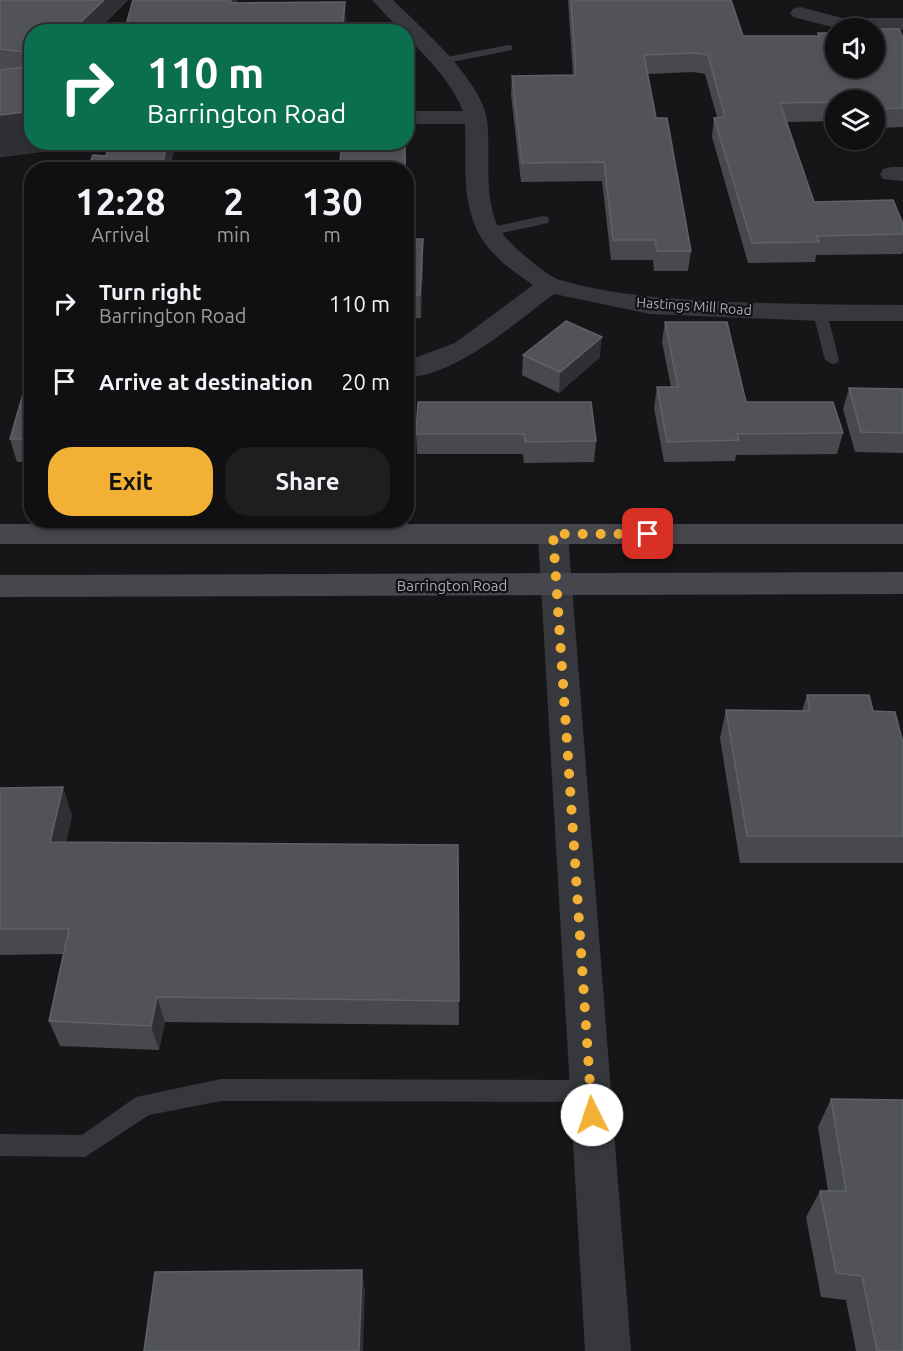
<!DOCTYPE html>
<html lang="en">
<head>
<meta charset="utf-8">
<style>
  body { margin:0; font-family:Ubuntu,sans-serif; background:#1e1e20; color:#f1f3f6; height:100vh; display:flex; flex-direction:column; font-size:22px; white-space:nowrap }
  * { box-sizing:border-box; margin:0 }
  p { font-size:20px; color:#9c9d9f }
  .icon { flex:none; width:33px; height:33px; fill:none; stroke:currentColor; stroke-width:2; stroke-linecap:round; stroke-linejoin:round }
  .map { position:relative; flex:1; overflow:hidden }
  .drawer { position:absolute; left:24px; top:162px; width:390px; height:366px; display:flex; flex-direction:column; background:#101012; border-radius:24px; box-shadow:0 3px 9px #0003,0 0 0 2px #303032 }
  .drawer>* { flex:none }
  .top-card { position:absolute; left:24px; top:24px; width:390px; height:126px; border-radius:24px; box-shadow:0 3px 9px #0003,0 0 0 2px #303032; background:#0b6e4f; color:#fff; overflow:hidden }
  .controls { position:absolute; left:825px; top:18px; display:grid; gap:12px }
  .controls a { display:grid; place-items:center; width:60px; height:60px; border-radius:50%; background:#101012; box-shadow:0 3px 9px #0003,0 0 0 2px #303032; font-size:30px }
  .pin { position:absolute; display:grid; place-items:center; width:51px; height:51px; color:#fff; margin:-26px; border-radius:12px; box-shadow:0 3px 9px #0006 }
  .me { position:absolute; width:66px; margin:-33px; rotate:356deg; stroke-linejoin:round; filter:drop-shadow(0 0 4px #0008) }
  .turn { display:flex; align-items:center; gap:21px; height:126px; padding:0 24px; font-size:27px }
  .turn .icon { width:78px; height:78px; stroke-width:2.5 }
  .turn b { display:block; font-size:42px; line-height:51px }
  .eta { display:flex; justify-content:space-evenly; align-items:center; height:102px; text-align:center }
  .eta b { font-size:36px; font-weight:600; line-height:42px }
  .primary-button { display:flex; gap:12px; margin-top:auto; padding:12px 24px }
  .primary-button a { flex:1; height:69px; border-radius:24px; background:#f2b134; color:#111; font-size:24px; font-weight:600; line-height:69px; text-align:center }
  .primary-button a+a { background:#1e1e20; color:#f1f3f6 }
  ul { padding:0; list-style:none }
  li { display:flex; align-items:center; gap:18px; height:78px; padding:0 24px }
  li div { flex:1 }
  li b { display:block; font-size:22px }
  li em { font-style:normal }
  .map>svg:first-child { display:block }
</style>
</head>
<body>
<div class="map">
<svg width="903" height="1351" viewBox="0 0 903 1351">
  <rect width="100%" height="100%" fill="#161618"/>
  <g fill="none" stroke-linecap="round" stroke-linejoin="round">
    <g fill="#37383d" fill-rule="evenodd">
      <polygon points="508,45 512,46 512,50 442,64 436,61 442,58"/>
      <polygon points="543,216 548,217 549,220 548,223 488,236 481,232 483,229"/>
      <polygon points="820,309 827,313 839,360 837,363 832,364 825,360 813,313"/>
      <polygon points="221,1079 591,1080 599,1083 602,1091 599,1099 591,1102 221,1101 149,1115 85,1157 0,1156 0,1134 82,1135 136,1097"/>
    </g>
    <g fill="#37383d" fill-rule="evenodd">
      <path d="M372,0H393C421,28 482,80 487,120C491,154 483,195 498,227C504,240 546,276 560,280C615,296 673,299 730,302C788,304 845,305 903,305V321H820L650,314L554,294C516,322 455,377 406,377V361L455,343L533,285C521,276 506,267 496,256C458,219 467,172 465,124H406V111H463C450,80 429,60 406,36V32H402Z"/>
      <polygon points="800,7 842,18 903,18 903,30 836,28 793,17 790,13 793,9"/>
      <polygon points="891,167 903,167 903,181 883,179 880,174 883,169"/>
      <polygon points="553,524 564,527 568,534 631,1351 585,1351 538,534 542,527"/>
    </g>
    <g fill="#45474d" fill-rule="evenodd">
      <rect x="0" y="524" width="903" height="20"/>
      <polygon points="903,572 903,594 0,597 0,575"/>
    </g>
  </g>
  <g fill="#47494d">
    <polygon points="0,0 128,0 96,32 32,32 32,142 47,142 48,151 0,157 0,70 4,70 0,69"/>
    <polygon points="568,0 731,0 743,36 818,36 818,33 903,38 903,127 874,128 874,100 836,100 836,121 787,122 814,202 903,224 903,251 902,254 816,255 815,262 748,263 712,137 714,118 717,117 705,74 693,72 648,74 656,118 691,251 688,271 654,271 653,260 611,260 602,181 521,182 511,95 512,76 573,75"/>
    <polygon points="406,186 408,221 412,221 412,239 423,261 421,318 406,318"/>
    <polygon points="665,322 746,402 843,433 837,454 736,455 735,461 664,462 654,408 657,387 671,387 662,342"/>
    <polygon points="523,355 600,357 559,393 522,375"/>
    <polygon points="32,367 32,462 17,462 10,439"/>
    <polygon points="849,388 903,389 903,453 855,452 843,409"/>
    <polygon points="418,402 596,441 594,462 524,463 523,454 417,454 416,434"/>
    <polygon points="807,695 873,711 903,743 903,863 740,863 720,738 726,710 802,711"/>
    <polygon points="0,788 72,815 66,842 458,845 459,1025 165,1022 159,1050 60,1046 49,1021 63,954 0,955"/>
    <polygon points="831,1099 903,1351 856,1351 846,1300 821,1297 806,1217 820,1191 828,1191 818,1127"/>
  </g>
  <g fill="#2f3033">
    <polygon points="104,0 128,0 96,32 70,32"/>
    <polygon points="231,0 237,0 233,23 230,3"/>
    <polygon points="345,2 346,23 345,32 342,32"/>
    <polygon points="32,111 32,142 47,142 48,151 0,157 0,115"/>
    <polygon points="167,142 176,142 170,170 163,162"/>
    <rect x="405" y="142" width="1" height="28"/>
    <polygon points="423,239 423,261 421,318 420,295"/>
    <polygon points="602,337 600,357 559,393 560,372"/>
    <polygon points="63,787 72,815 60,868 50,842"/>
    <polygon points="157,997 165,1022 159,1050 151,1026"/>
    <polygon points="362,1270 365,1290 363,1351 359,1351"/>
  </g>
  <g fill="#525359" stroke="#5f6168" stroke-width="1.5">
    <polygon points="0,0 104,0 70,32 32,32 32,53 0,49"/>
    <polygon points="133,0 231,0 230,3 345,2 342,32 124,32"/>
    <polygon points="571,0 731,0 743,36 819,36 818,33 836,33 836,68 874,68 874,29 899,29 903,38 903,108 877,109 874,100 836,100 836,102 780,103 814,202 893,200 903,224 903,234 817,236 819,242 752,243 714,118 725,117 708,55 695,53 644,55 656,118 667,118 691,251 657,251 655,240 613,240 604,162 522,163 512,76 576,75"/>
    <polygon points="32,66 32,111 0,115 0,70"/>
    <polygon points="109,142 167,142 163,162 340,162 342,142 405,142 405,170 87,170 93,155 106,156"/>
    <polygon points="406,186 408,186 407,221 412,221 412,239 423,239 420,295 406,295"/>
    <polygon points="566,321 602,337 560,372 523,355"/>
    <polygon points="665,322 727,322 746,402 833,402 843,433 737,434 739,440 667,442 657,387 678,387"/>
    <polygon points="32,367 32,439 10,439 29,373"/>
    <polygon points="849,388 903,389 903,433 861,432"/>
    <polygon points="418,402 591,402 596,441 525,442 524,434 416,434"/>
    <polygon points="807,695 869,695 873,711 895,712 903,743 903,836 747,836 726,710 810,711"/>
    <polygon points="63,787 50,842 458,845 459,1001 157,997 151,1026 49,1021 69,929 0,929 0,788"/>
    <polygon points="831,1099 903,1100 903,1351 877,1351 862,1276 836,1273 820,1191 846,1191"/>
    <polygon points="362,1270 359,1351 144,1351 155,1272"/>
  </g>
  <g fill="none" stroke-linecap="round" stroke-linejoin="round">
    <polyline stroke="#f2b134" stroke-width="10" stroke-dasharray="0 18" points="592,1115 553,534 648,534"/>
  </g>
  <g text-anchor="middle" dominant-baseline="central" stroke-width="4.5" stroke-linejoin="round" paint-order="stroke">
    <g font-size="14" fill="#a8adb8" stroke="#111113">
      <text transform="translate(694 306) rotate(4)">Hastings Mill Road</text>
    </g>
    <g font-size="15" fill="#a8adb8" stroke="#111113">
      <text x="452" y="585">Barrington Road</text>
    </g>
  </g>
</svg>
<div class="controls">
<a><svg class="icon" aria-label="sound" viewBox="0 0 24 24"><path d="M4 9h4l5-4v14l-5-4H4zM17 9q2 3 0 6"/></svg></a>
<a><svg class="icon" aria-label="layers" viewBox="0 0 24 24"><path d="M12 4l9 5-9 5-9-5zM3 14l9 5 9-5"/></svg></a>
</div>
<div class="pin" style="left:648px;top:534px;background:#d93025"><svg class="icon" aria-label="arrive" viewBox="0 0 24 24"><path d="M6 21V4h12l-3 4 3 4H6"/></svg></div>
<svg class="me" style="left:592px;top:1115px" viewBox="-20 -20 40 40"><circle r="19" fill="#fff"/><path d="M0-13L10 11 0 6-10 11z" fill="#f2b134"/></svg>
<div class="top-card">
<div class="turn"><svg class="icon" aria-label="right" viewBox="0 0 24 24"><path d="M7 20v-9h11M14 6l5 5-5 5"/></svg><div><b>110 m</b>Barrington Road</div></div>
</div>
<section class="drawer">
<div class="eta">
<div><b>12:28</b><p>Arrival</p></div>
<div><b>2</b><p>min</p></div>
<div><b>130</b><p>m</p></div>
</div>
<ul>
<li><svg class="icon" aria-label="right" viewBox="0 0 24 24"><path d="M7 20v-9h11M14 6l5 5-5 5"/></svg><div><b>Turn right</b><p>Barrington Road</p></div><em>110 m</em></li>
<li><svg class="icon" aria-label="arrive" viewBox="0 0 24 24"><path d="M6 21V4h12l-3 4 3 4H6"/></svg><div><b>Arrive at destination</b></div><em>20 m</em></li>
</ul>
<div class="primary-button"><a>Exit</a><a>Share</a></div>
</section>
</div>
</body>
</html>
